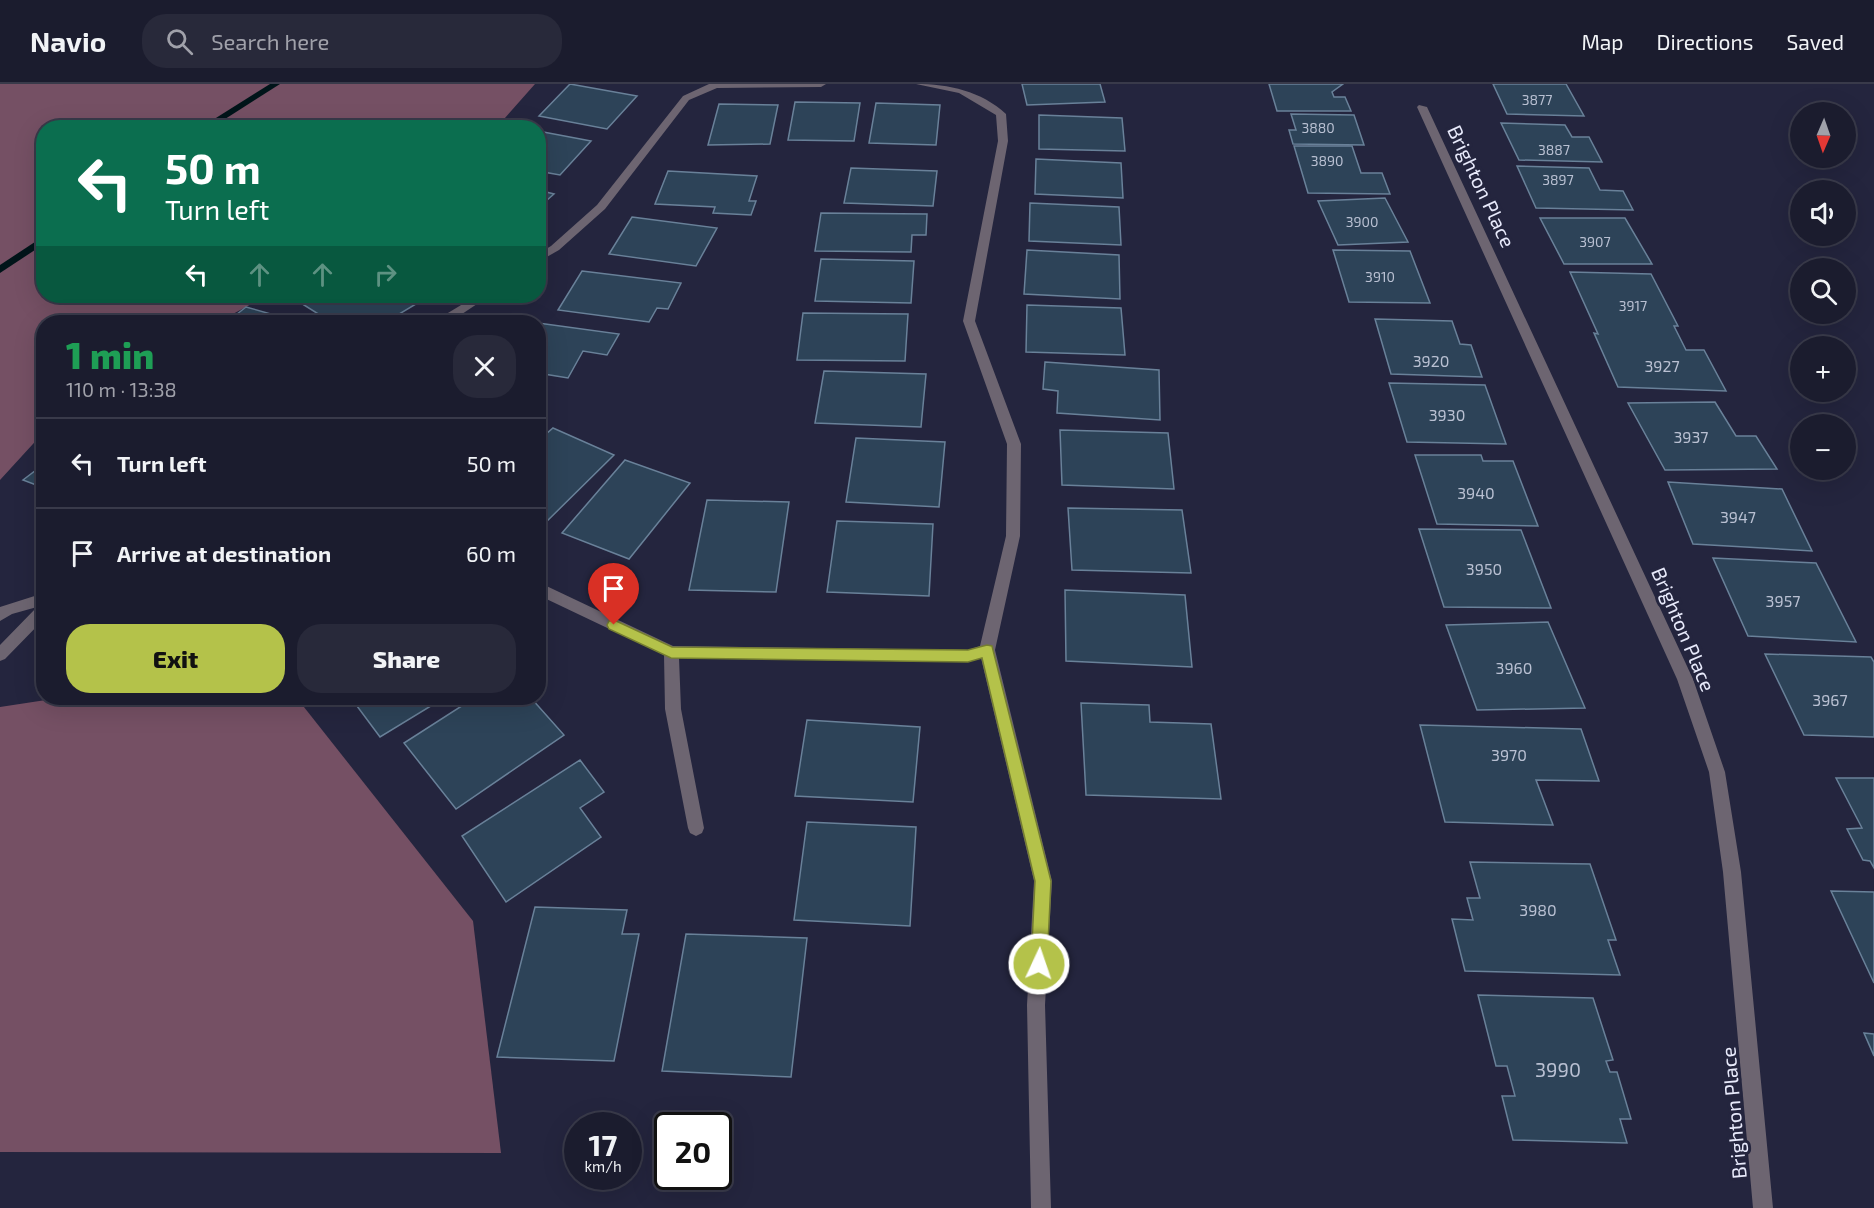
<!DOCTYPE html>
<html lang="en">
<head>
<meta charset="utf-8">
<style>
  body { margin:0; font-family:"Exo 2",sans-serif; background:#28293a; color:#f1f3f6; height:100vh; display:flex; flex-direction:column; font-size:22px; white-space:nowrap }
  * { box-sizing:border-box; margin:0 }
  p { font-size:20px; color:#a0a1aa }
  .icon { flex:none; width:33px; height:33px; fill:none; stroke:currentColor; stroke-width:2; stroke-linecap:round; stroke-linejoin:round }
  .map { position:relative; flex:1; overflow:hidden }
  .details { position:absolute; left:36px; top:231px; width:510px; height:390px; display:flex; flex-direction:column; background:#1b1c2e; border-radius:24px; box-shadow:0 6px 24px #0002,0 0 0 2px #393a4a }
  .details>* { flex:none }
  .top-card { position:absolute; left:36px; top:36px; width:510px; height:183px; border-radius:24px; box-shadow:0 6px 24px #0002,0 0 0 2px #393a4a; background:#0b6e4f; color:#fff; overflow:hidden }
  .needle { width:39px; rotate:182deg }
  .tools { position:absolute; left:1790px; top:18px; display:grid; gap:12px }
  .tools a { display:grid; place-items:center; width:66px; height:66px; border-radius:50%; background:#1b1c2e; box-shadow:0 6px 24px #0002,0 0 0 2px #393a4a; font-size:30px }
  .speed { position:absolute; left:564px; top:1028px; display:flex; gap:12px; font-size:30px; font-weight:700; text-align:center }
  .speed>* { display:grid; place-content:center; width:78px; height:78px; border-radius:50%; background:#1b1c2e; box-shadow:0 6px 24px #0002,0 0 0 2px #393a4a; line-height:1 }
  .speed small { font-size:15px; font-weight:400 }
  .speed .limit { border:3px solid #111; border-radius:9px; background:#fff; color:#111 }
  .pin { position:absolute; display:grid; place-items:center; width:51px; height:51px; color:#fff; margin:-62px -26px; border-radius:50% 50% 50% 0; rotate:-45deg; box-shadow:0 0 6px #0007 }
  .pin .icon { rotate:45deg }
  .me { position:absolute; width:66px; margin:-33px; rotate:3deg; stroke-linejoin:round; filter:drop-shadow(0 0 4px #0008) }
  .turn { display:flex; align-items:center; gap:21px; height:126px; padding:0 30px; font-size:27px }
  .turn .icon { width:78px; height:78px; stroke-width:2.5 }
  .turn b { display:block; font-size:42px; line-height:51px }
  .lanes { display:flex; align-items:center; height:57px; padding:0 30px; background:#0003; justify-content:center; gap:30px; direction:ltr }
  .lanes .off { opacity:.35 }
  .round { display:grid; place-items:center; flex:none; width:63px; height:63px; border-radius:24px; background:#28293a }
  .headline { display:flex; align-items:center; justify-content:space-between; height:102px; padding:0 30px }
  h1 { font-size:36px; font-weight:800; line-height:45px; color:#1e9e55 }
  .cta { display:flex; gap:12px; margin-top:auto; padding:12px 30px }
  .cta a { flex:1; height:69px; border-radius:24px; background:#b4c24a; color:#111; font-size:24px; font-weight:800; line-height:69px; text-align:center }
  .cta a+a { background:#28293a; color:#f1f3f6 }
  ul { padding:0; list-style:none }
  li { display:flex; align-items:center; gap:18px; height:90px; padding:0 30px; border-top:2px solid #393a4a }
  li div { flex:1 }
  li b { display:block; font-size:22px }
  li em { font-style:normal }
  header { display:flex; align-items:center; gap:36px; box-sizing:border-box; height:84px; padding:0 30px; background:#1b1c2e; border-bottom:2px solid #393a4a }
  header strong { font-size:28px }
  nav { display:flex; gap:33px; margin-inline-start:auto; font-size:21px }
  .search { width:420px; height:54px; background:#28293a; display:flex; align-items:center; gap:15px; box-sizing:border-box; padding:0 21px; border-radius:24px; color:#a0a1aa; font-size:22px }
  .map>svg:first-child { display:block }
</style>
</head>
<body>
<header>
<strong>Navio</strong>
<div class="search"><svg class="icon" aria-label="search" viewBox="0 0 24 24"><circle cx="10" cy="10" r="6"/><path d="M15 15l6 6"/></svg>Search here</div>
<nav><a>Map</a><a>Directions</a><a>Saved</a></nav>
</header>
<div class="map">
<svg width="1874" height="1124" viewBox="0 0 1874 1124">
  <rect width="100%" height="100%" fill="#24253e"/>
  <g fill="#755064">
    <polygon points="0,0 535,0 497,43 44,44 44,212 266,212 218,238 44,238 43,349 0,396"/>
    <polygon points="59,614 292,614 300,618 473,837 501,1069 0,1068 0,623"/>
  </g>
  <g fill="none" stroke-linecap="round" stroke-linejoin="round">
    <g fill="#001419" fill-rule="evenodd">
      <polygon points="270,0 280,0 211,44 200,44"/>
      <polygon points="44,152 44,160 0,189 0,181"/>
    </g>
  </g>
  <g fill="#2d4358" stroke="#698199" stroke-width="1.5">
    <polygon points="570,0 637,12 607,45 539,32"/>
    <polygon points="1022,0 1100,0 1105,18 1027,21"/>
    <polygon points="1269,0 1343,0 1332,8 1334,13 1345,13 1351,27 1277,27"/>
    <polygon points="1493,0 1566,0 1584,32 1507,30"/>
    <polygon points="795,18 860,19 854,57 788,56"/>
    <polygon points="876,19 940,21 936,61 869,59"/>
    <polygon points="719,20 778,21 770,60 708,61"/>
    <polygon points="1291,30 1354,31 1364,61 1293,60 1289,46 1296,46"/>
    <polygon points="1039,31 1122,34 1125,67 1039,65"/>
    <polygon points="1501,39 1565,41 1572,53 1589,53 1602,78 1519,76"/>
    <polygon points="538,47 591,57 560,91 538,87"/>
    <polygon points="1294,62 1352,62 1361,89 1382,89 1390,110 1308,109"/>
    <polygon points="1036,75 1121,79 1123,114 1035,110"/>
    <polygon points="1517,82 1589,84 1600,106 1623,107 1633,126 1536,124"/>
    <polygon points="851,84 937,87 933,122 844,119"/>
    <polygon points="668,87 757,92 749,117 756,117 751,131 713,129 715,123 655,120"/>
    <polygon points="538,106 554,110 538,124"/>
    <polygon points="1385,114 1408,158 1338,161 1318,117"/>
    <polygon points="1030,119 1119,123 1121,161 1029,157"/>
    <polygon points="821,129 927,130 926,151 912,151 911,168 815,167"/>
    <polygon points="632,133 717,144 696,182 609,170"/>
    <polygon points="1540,134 1625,134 1652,180 1564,180"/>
    <polygon points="1027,166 1119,171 1120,215 1024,210"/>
    <polygon points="1333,166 1410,167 1430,219 1349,218"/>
    <polygon points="821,175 914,177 911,219 815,217"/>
    <polygon points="582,187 681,199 668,225 657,224 649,238 558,226"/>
    <polygon points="1570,188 1651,190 1678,242 1674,242 1686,266 1704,266 1726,307 1618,303 1594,249 1598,250"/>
    <polygon points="303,212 403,212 416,220 386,238 379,235 376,236 377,238 331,238 296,216"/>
    <polygon points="1027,221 1121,224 1125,271 1026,268"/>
    <polygon points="246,223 299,238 227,238"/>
    <polygon points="803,229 908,230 905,277 797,276"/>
    <polygon points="497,233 534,238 494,238"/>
    <polygon points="1375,235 1452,237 1460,260 1471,261 1482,293 1391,290"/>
    <polygon points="538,239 619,250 607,271 583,267 568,294 538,289"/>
    <polygon points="1045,278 1159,286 1160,336 1057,329 1058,307 1043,305"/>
    <polygon points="824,287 926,290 921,343 815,339"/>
    <polygon points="1389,299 1485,301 1506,360 1407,358"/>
    <polygon points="1715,318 1736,352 1756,352 1777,385 1665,386 1628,319"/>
    <polygon points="553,344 614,371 540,444 538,357"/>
    <polygon points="1060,346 1168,349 1174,405 1062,401"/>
    <polygon points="856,354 945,358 939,423 846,418"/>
    <polygon points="1415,371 1481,371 1483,377 1513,377 1538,442 1437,440"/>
    <polygon points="625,376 690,399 629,475 562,449"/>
    <polygon points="44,380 44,404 23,396"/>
    <polygon points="1668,398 1782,405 1812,467 1693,460"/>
    <polygon points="707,416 789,418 776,508 689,506"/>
    <polygon points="1068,424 1182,426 1191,489 1072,486"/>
    <polygon points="837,437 933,440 929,512 827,508"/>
    <polygon points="1419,445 1521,446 1551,524 1444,523"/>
    <polygon points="1713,474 1816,479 1856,558 1748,552"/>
    <polygon points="1065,506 1185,511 1192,583 1066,577"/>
    <polygon points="1548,538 1585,624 1477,626 1446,541"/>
    <polygon points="1765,570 1871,573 1874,578 1874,653 1804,651"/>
    <polygon points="351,614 444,614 380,653"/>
    <polygon points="474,614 531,614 564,651 456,725 404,659"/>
    <polygon points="1081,619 1149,621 1150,638 1211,640 1221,715 1086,711"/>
    <polygon points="807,636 920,643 913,718 795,712"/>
    <polygon points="1420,641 1581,645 1599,697 1536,696 1553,741 1445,738"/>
    <polygon points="580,676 604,708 580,724 601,753 506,818 462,752"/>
    <polygon points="1836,694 1874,694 1874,784 1870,777 1863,776 1847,745 1862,744"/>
    <polygon points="807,738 916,743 910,842 794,836"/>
    <polygon points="1470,778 1590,780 1616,856 1608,856 1620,891 1465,887 1452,835 1473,836 1467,814 1480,814"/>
    <polygon points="1831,807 1874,808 1874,899"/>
    <polygon points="535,823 627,826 622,850 639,850 614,977 497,973"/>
    <polygon points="686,850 807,854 791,993 662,987"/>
    <polygon points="1478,911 1593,914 1613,976 1606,977 1610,988 1617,988 1631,1035 1620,1035 1627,1059 1513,1056 1502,1012 1515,1012 1507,982 1496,982"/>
    <polygon points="1864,949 1874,950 1874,972"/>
  </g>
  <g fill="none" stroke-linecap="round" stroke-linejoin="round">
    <g fill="#6d6571" fill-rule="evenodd">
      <polygon points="709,0 826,0 821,3 717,4 689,16 605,125 559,166 538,178 538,170 551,162 597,121 683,12"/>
      <path d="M916,0C949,0 981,7 1006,30L1008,57L975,237L1021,360L1020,452L995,566L1052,797L1045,921L1051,1124H1031L1027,921L1034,797L981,574L968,578L679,574L681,625L704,744L702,749L696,752L690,749L688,744L665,625L664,571L538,511V498L673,562L968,566L980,562L1006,452L1007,360L963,237L998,57L996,31L959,9Z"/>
      <polygon points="476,212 489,212 450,238 436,238 438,235"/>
      <polygon points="44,509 44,535 5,575 0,577 0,561 37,523 12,530 0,537 0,523"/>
    </g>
    <polygon fill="#6d6571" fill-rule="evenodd" points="1419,21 1427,23 1693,595 1725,688 1741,788 1773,1124 1753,1124 1723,788 1709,688 1677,595 1417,23"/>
  </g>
  <polygon fill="#b4c24a" stroke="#757e30" stroke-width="1.5" points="614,536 672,563 968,566 987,561 992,562 1051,797 1047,880 1045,886 1039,888 1033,886 1031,880 1035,797 982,574 968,578 671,574 609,545 607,541 609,537"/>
  <g text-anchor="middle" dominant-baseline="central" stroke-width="6" stroke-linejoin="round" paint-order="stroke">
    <g font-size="14" fill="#b9c0d2">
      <text x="1537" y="15">3877</text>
      <text x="1318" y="43">3880</text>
      <text x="1554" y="65">3887</text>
      <text x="1327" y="76">3890</text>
      <text x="1558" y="95">3897</text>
      <text x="1362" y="137">3900</text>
      <text x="1595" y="157">3907</text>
      <text x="1380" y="192">3910</text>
      <text x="1633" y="221">3917</text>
    </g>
    <g font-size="16" fill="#b9c0d2">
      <text x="1431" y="276">3920</text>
      <text x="1662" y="281">3927</text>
      <text x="1447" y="330">3930</text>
      <text x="1691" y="352">3937</text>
      <text x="1476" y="408">3940</text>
      <text x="1738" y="432">3947</text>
      <text x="1484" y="484">3950</text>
      <text x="1783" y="516">3957</text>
      <text x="1514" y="583">3960</text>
      <text x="1830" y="615">3967</text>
      <text x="1509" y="670">3970</text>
      <text x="1538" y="825">3980</text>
    </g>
    <g font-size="20" fill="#e8eafb" stroke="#24253e">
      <text transform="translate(1482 102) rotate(65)">Brighton Place</text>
      <text transform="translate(1684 545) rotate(67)">Brighton Place</text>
      <text transform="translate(1733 1029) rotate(-95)">Brighton Place</text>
    </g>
    <g font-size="20" fill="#b9c0d2">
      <text x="1558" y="985">3990</text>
    </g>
  </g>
</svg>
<div class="tools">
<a><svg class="needle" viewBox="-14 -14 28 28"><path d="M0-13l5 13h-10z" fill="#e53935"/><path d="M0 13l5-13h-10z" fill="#a0a1aa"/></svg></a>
<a><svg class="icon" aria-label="sound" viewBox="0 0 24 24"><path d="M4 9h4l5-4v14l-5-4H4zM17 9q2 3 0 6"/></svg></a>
<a><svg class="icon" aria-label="search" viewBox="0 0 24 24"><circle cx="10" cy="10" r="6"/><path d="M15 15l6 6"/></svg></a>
<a>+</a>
<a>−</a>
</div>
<div class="speed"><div>17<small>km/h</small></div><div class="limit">20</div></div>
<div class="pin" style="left:614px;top:541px;background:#d93025"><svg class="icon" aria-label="arrive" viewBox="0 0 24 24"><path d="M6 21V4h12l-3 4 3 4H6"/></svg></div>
<svg class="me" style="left:1039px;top:880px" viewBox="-20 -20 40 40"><circle r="17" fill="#b4c24a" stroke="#fff" stroke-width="3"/><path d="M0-11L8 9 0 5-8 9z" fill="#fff"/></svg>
<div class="top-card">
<div class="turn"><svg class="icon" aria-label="left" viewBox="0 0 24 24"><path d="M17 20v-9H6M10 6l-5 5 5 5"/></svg><div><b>50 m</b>Turn left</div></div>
<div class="lanes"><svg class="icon" aria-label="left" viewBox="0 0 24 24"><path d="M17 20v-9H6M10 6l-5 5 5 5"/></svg><svg class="icon off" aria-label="ahead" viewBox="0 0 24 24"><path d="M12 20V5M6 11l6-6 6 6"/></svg><svg class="icon off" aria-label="ahead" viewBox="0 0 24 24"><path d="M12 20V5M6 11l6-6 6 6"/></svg><svg class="icon off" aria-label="right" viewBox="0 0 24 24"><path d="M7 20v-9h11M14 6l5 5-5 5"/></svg></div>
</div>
<section class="details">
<div class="headline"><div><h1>1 min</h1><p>110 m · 13:38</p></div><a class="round"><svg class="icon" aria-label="close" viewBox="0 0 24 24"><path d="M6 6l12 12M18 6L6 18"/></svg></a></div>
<ul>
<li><svg class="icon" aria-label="left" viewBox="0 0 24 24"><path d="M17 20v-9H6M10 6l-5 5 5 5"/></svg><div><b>Turn left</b></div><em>50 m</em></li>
<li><svg class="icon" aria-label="arrive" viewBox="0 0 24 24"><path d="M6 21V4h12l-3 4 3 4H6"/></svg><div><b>Arrive at destination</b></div><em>60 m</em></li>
</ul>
<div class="cta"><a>Exit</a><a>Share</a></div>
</section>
</div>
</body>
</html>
